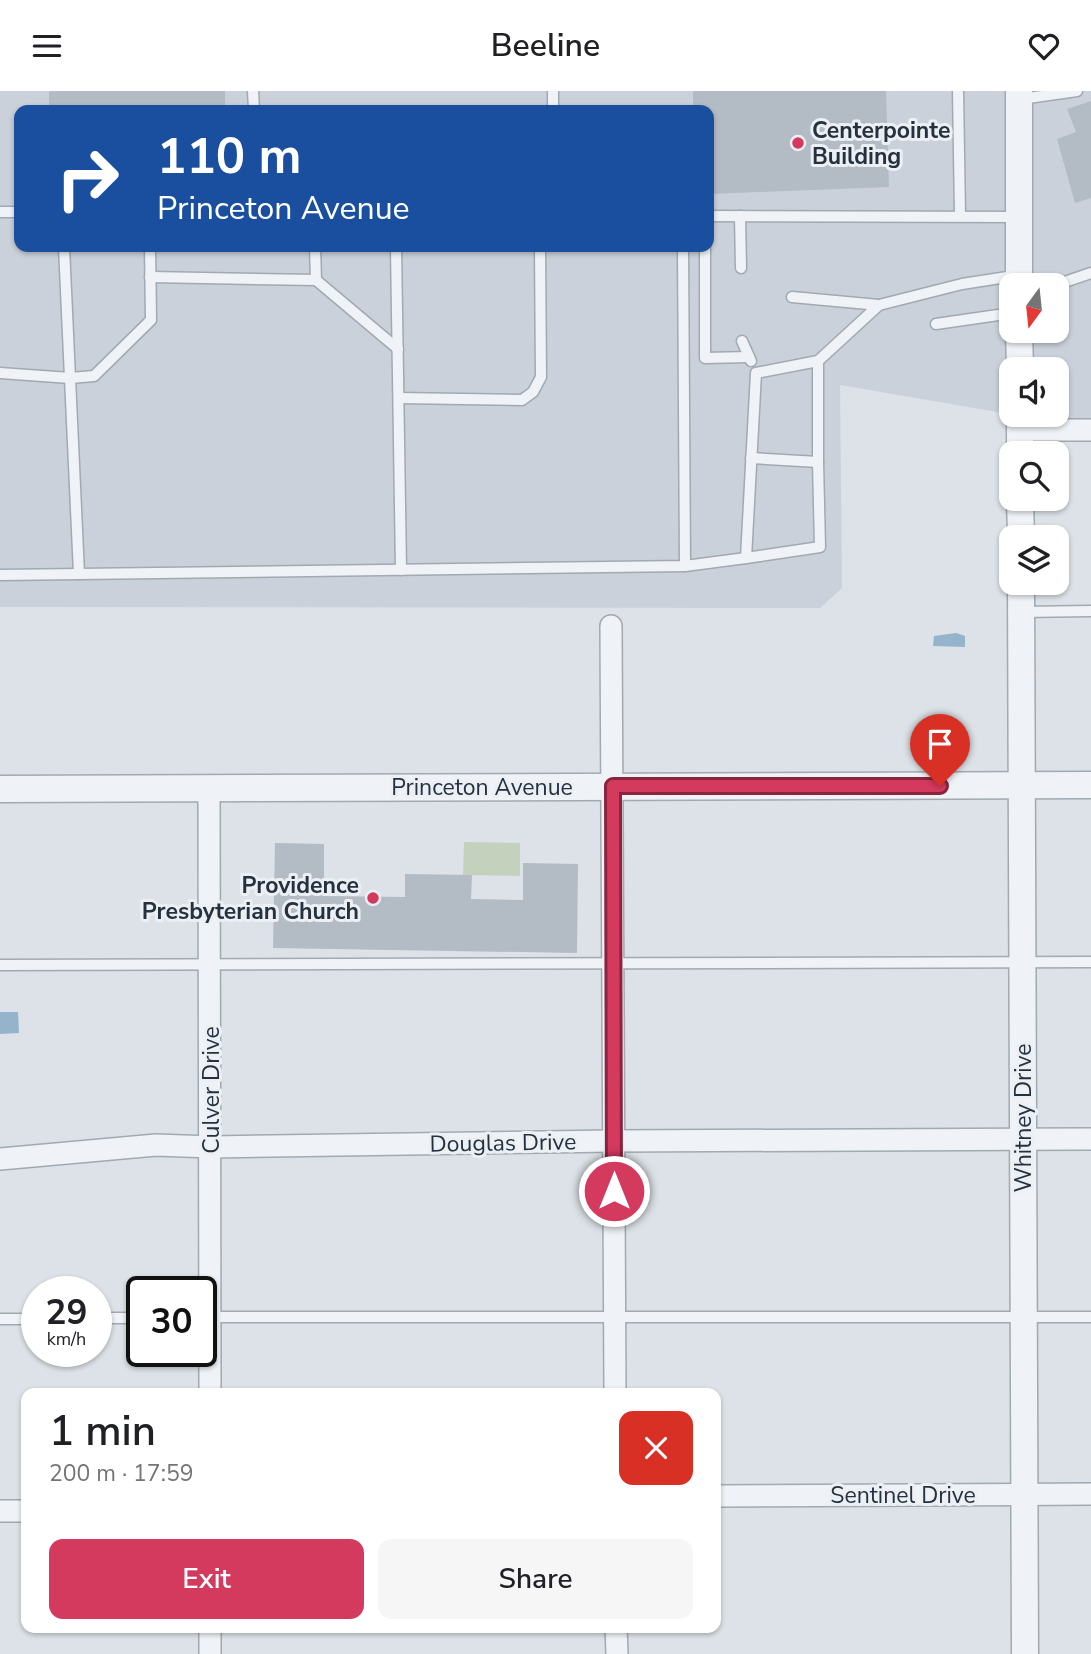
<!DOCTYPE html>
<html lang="en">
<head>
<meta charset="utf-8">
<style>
  body { margin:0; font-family:"Nunito Sans",sans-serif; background:#f6f6f6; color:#202124; height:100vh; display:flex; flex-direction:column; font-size:26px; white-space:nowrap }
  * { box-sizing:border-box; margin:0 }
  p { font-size:23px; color:#757577 }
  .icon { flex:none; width:38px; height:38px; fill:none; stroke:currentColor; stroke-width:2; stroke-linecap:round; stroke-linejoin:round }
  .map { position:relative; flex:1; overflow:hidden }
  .side { position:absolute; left:21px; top:1297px; width:700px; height:245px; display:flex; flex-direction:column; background:#fff; border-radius:14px; box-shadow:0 2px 5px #0004 }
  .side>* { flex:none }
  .banner { position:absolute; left:14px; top:14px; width:700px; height:147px; border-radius:14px; box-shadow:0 2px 5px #0004; background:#1a4fa0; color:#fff; overflow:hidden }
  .needle { width:46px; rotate:195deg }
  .controls { position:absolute; left:999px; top:182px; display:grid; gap:14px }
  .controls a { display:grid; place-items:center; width:70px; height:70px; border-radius:14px; background:#fff; box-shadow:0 2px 5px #0004; font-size:35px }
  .speed { position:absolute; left:21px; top:1185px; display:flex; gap:14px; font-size:35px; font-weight:700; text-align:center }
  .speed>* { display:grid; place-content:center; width:91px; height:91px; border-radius:50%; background:#fff; box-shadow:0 2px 5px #0004; line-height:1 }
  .speed small { font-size:18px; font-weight:400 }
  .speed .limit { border:4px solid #111; border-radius:10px; background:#fff; color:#111 }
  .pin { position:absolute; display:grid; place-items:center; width:60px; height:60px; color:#fff; margin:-72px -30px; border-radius:50% 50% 50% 0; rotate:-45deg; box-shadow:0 0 7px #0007 }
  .pin .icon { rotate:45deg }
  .me { position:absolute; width:77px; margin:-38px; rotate:0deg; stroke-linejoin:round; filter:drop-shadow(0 0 5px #0008) }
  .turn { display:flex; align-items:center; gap:24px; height:147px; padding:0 28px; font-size:32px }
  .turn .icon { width:91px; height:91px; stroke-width:2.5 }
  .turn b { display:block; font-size:49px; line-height:60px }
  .round { display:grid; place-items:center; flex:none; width:74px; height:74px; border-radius:14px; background:#f6f6f6 }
  .headline { display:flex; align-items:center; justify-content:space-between; height:119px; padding:0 28px }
  h1 { font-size:42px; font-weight:600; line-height:52px }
  .button { display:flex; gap:14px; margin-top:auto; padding:14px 28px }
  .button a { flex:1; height:80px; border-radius:14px; background:#d4395e; color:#fff; font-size:28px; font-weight:600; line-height:80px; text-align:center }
  .button a+a { background:#f6f6f6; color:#202124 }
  header { display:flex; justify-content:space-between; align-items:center; height:91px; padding:0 28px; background:#fff; font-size:32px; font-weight:600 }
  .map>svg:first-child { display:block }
</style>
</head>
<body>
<header><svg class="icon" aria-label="menu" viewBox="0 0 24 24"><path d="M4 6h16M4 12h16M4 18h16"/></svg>Beeline<svg class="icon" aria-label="heart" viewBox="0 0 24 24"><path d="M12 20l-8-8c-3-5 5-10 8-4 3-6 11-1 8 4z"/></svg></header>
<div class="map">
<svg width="1091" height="1563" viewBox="0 0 1091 1563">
  <rect width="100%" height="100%" fill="#dce2e7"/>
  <path fill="#cad1da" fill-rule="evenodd" d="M0,0H1091V337L840,294L842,497L820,517L0,516ZM19,19H709V156H19ZM1012,194H1057V240H1012ZM1012,278H1057V324H1012Z"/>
  <polygon fill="#c4d2bd" points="464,751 520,752 520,785 463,784"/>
  <g fill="#95b3ca">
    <polygon points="956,542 965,545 965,556 933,555 934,545"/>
    <polygon points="0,921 18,921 19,942 0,943"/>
  </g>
  <g fill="#b3bbc4">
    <rect x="49" y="0" width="176" height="19"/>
    <polygon points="693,0 886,0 889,96 709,103 709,19 693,19"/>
    <polygon points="1091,10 1091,107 1075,112 1057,48 1076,41 1067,18"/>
    <polygon points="275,752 324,753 324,805 405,806 405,783 472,784 471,808 523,809 523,772 578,773 577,862 273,857"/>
  </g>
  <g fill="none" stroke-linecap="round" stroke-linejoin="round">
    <defs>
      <g id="service">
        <polyline points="253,0 254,19"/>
        <polyline points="553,0 553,19"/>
        <polyline points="958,0 960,125"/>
        <polyline points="1021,8 1077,0"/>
        <polyline points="0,121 19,121"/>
        <polyline points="709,125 1017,126"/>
        <polyline points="740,125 741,177"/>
        <polyline points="64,156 79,483"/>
        <polyline points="315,156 316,189 398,258"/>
        <polyline points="396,156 401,479"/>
        <polyline points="705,156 705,267 749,266"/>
        <polyline points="150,186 316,189"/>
        <polyline points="1056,194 1091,182"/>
        <polyline points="792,206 879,214"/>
        <polyline points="936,233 1012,222"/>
        <polyline points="742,250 751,270"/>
        <polyline points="0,282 70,287 94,285 151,229 150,156"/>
        <polyline points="399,307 522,309 533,301 541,286 540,156"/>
        <polyline points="751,367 818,371 818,270"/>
        <polyline points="746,467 820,456 818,371"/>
        <polyline points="685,475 746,467 756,282 818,270 879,214 962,193 1020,184"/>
        <polyline points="0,484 685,475 683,156"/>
        <polyline points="1021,521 1091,520"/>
        <polyline points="0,874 1091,871"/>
        <polyline points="208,1226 1091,1226"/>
        <polyline points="96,1227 142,1227"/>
        <polyline points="0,1228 37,1228"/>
      </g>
      <g id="minor">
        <polyline points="1020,339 1091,339"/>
        <polyline points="611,535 615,1302"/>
        <polyline points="209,697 210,1302"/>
        <polyline points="0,1068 156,1054 211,1056 613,1050 1091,1048"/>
        <polyline points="716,1405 1091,1403"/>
        <polyline points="0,1420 26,1420"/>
        <polyline points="210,1536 210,1563"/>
        <polyline points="616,1536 617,1563"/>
      </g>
      <g id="tertiary">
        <polyline points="1019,0 1019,194"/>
        <polyline points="1019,240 1020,278"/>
        <polyline points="1020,324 1020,362"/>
        <polyline points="1020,408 1021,446"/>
        <polyline points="1021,492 1025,1563"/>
        <polyline points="0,698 1091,694"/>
      </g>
    </defs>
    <use href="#service" stroke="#a1a9b1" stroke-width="13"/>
    <use href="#minor" stroke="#a1a9b1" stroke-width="24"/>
    <use href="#tertiary" stroke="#a1a9b1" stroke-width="29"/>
    <use href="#service" stroke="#eff2f6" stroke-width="10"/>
    <use href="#minor" stroke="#eff2f6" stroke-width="21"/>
    <use href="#tertiary" stroke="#eff2f6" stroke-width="26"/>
  </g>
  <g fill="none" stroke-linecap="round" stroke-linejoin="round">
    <defs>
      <polyline id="route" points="614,1100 613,695 940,695"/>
    </defs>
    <use href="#route" stroke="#8a253d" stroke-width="18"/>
    <use href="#route" stroke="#d4395e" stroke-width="12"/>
  </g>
  <g fill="#d4395e" stroke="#ecf0f5" stroke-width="2.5">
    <circle cx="798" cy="52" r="7"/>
    <circle cx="373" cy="807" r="7"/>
  </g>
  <g text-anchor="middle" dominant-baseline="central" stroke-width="6" stroke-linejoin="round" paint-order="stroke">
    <g font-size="23" font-weight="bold" fill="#25313e" stroke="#ecf0f5" text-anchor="start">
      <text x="812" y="39">Centerpointe<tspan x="812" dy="26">Building</tspan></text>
      <text x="359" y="794" text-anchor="end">Providence<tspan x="359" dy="26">Presbyterian Church</tspan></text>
    </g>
    <g font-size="23" fill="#25313e" stroke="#ecf0f5">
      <text x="482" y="696">Princeton Avenue</text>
      <text transform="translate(211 999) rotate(-90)">Culver Drive</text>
      <text transform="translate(1023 1027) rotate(-90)">Whitney Drive</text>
      <text transform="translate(503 1052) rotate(-1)">Douglas Drive</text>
      <text x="903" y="1404">Sentinel Drive</text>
    </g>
  </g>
</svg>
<div class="controls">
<a><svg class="needle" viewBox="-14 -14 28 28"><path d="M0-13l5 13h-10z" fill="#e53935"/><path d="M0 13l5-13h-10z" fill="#757577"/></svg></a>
<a><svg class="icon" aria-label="sound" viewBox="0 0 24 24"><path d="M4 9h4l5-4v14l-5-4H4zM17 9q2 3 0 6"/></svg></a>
<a><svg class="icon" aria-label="search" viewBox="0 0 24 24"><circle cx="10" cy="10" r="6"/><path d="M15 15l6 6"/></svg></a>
<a><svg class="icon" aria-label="layers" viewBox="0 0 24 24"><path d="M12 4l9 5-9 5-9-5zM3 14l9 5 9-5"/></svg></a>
</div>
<div class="speed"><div>29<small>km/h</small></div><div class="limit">30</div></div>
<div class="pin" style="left:940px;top:695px;background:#d93025"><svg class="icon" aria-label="arrive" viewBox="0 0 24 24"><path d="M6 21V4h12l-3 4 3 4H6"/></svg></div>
<svg class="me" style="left:614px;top:1100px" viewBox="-20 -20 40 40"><circle r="17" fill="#d4395e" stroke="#fff" stroke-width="3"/><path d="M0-11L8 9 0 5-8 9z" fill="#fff"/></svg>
<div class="banner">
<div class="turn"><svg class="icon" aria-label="right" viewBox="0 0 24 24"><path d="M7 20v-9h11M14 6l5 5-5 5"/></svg><div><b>110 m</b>Princeton Avenue</div></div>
</div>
<section class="side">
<div class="headline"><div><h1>1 min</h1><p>200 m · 17:59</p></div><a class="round" style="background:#d93025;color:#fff"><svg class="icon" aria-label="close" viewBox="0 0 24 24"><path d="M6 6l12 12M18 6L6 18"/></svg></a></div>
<div class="button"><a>Exit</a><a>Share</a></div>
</section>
</div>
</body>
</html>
